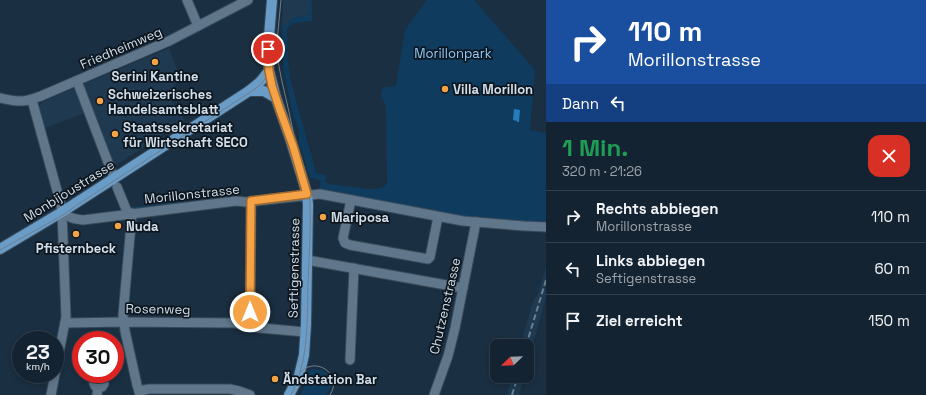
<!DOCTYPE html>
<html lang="de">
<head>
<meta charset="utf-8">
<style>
  body { margin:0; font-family:"Space Grotesk",sans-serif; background:#212f3d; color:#f1f3f6; height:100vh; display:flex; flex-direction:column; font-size:15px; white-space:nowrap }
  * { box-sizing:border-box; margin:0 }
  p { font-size:13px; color:#9da4ab }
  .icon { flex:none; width:22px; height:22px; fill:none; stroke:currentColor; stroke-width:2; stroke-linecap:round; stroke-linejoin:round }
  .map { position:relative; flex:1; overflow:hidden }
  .drawer { display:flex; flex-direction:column; background:#142331; width:380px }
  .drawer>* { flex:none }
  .guide { background:#1a4fa0; color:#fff; overflow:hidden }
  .needle { width:26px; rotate:247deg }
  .buttons { position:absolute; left:490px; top:339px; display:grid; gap:8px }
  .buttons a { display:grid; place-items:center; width:44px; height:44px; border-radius:8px; background:#142331; box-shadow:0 2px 6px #0003,0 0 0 1px #33404d; font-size:20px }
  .speed { position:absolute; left:12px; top:331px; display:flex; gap:8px; font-size:20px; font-weight:700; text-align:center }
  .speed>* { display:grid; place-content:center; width:52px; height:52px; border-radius:50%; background:#142331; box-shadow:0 2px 6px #0003,0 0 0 1px #33404d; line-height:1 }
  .speed small { font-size:10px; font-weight:400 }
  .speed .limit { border:6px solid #d22; background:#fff; color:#111 }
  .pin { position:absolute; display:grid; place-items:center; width:34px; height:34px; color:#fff; margin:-17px; border:2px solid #fff; border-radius:50%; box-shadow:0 1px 4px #0007 }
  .me { position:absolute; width:44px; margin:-22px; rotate:0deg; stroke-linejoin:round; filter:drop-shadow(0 0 3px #0008) }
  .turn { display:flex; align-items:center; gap:14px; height:84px; padding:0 16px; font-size:18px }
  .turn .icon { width:52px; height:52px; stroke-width:2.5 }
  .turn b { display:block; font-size:28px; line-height:34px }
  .then { display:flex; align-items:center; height:38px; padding:0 16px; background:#0003; gap:8px; font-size:15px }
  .round { display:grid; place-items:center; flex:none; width:42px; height:42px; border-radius:12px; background:#212f3d }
  .headline { display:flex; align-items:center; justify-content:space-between; height:68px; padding:0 16px }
  h1 { font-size:24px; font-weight:700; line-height:30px; color:#1e9e55 }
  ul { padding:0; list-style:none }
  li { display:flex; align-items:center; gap:12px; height:52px; padding:0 16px; border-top:1px solid #33404d }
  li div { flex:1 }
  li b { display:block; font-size:15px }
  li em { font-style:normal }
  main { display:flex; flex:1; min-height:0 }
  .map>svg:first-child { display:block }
</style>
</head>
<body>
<main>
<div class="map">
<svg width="546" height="395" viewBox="0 0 546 395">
  <rect width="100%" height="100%" fill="#1a2f41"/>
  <g fill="#1e3950">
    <polygon points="283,0 309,0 309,15 292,18 288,25 282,25"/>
    <polygon points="169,48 178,72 171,100 185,120 121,162 114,165 93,110 45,128 39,110 40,104 44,101"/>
    <polygon points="546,267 546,297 527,366 527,346 520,346 534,298 537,297"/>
    <polygon points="512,376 524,376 519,395 507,395"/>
  </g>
  <g fill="#0f3c5e">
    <polygon points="309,0 312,0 312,21 293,23 287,29 288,64 291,82 316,173 326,175 325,182 329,184 369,189 377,189 384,187 387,183 386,107 381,95 383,87 396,86 405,30 427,0 474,0 535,70 530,130 546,133 546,223 476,219 321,190 319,188 321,181 310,177 299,142 299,131 294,117 287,87 283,65 282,25 288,25 292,18 309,15"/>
    <polygon points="185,201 185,203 131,209 131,207"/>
    <path d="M314,369C330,369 338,384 325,395H300L304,387L308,373L310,370Z"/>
  </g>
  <polygon fill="#247cbd" points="514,109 520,110 519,122 517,122 517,121 513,120"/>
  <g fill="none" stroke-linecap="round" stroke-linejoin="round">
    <defs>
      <g id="minor">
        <polyline points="187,0 198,26"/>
        <polyline points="77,81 114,178"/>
        <path d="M0,98C19,102 22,103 41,96L169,41L248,0"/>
        <polyline points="32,100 61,205 62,212 66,317 55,373"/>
        <polyline points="117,187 128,214"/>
        <polyline points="351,200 343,238 345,243 350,245 428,259 430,257 438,217"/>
        <path d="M62,212C68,218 75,219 83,220L236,201L246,202L320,194L463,221L524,226L546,227"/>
        <polyline points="132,213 123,315 125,331 137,385 140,395"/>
        <polyline points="307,260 463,288"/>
        <polyline points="65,323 124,322 235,323 250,327 305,332"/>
        <polyline points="250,327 251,201"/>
        <polyline points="350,360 354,268"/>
        <polyline points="139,391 149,389 230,389 239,391 250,395"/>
        <polyline points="51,395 55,374"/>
        <polyline points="97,395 98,388 102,387 104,384 103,381 101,379 96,380 94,383 95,386 98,388"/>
        <polyline points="434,395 448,356 455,328 476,222"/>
      </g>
      <g id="major">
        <polyline points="272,0 268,49 269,71 276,98 291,141 302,177 307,194 308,205 306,324 304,355 299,376 296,382 289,395"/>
        <polyline points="249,91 264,91 276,98"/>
        <polyline points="0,249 62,212 249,91 260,82 269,71"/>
      </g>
    </defs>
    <use href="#minor" stroke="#394b5a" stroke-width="11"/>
    <use href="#major" stroke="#394b5a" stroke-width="12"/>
    <use href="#minor" stroke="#5f768b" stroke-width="9"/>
    <use href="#major" stroke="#6a9cc8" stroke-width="10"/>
    <g stroke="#6d7f8e" stroke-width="1">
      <path d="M277,56L281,77L289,112L297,150L308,185L310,202C311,229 309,257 308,284C307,322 309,361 291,395"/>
      <polyline points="0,250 63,215 80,203 252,91 260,85 265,79 273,66 276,52 281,0"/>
      <path d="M299,374C314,354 344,374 330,395"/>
    </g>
    <g stroke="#6d7f8e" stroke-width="2" stroke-dasharray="6 3" stroke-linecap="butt">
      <polyline points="526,346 546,280"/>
      <polyline points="512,395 518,376"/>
    </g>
  </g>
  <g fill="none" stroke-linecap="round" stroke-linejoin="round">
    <defs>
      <polyline id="route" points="250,312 251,201 307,194 293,146 280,110 272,86 269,71 268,49"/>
    </defs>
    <use href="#route" stroke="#9f6a2e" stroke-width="10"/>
    <use href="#route" stroke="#f5a346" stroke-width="7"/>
  </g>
  <g fill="#f5a346" stroke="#0d161e" stroke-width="1.5">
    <circle cx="155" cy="62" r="4"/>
    <circle cx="445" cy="89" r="4"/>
    <circle cx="100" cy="101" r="4"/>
    <circle cx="115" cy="134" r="4"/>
    <circle cx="323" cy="217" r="4"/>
    <circle cx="118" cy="226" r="4"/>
    <circle cx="76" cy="234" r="4"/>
    <circle cx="275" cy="379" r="4"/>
  </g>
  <g text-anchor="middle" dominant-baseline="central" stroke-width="3.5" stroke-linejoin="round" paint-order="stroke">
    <g font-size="13" fill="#d2dfeb" stroke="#0d161e">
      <text transform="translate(121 48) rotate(-23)">Friedheimweg</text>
      <text transform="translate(69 191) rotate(-32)">Monbijoustrasse</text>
      <text transform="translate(192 194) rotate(-6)">Morillonstrasse</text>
      <text transform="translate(294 268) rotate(-89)">Seftigenstrasse</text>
      <text transform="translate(445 306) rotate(-77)">Chutzenstrasse</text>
      <text transform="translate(158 309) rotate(1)">Rosenweg</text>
    </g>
    <g font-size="13" fill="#8fcafd" stroke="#0d161e">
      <text x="453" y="53">Morillonpark</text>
    </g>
    <g font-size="13" font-weight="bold" fill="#d2dfeb" stroke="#0d161e" text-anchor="start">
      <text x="155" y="76" text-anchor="middle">Serini Kantine</text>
      <text x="453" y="89">Villa Morillon</text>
      <text x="108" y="94">Schweizerisches<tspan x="108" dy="15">Handelsamtsblatt</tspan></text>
      <text x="123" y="127">Staatssekretariat<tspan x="123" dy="15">für Wirtschaft SECO</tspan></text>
      <text x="331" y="217">Mariposa</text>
      <text x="126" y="226">Nuda</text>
      <text x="76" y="248" text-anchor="middle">Pfisternbeck</text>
      <text x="283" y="379">Ändstation Bar</text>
    </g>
  </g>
</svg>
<div class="buttons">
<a><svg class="needle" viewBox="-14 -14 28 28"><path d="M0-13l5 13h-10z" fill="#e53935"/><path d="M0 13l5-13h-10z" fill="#9da4ab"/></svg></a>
</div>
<div class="speed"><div>23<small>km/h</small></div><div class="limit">30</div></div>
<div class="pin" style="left:268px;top:49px;background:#d93025"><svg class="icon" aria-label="arrive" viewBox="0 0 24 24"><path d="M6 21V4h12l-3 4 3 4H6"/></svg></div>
<svg class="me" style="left:250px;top:312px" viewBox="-20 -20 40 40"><circle r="17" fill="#f5a346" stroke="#fff" stroke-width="3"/><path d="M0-11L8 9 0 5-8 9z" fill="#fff"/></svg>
</div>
<section class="drawer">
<div class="guide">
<div class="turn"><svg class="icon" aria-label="right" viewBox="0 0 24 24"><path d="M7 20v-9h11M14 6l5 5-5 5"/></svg><div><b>110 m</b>Morillonstrasse</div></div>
<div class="then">Dann<svg class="icon" aria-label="left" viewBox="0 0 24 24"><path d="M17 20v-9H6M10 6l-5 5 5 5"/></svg></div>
</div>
<div class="headline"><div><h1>1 Min.</h1><p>320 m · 21:26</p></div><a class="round" style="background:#d93025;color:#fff"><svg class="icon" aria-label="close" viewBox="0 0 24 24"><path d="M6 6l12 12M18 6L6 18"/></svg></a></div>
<ul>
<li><svg class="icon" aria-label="right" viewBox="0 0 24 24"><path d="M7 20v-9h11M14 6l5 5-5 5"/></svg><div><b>Rechts abbiegen</b><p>Morillonstrasse</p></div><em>110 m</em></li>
<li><svg class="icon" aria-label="left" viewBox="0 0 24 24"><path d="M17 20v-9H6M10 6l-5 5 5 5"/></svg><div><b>Links abbiegen</b><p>Seftigenstrasse</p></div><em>60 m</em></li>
<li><svg class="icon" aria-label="arrive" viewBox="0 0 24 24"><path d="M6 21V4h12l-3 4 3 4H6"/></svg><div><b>Ziel erreicht</b></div><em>150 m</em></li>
</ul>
</section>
</main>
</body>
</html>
